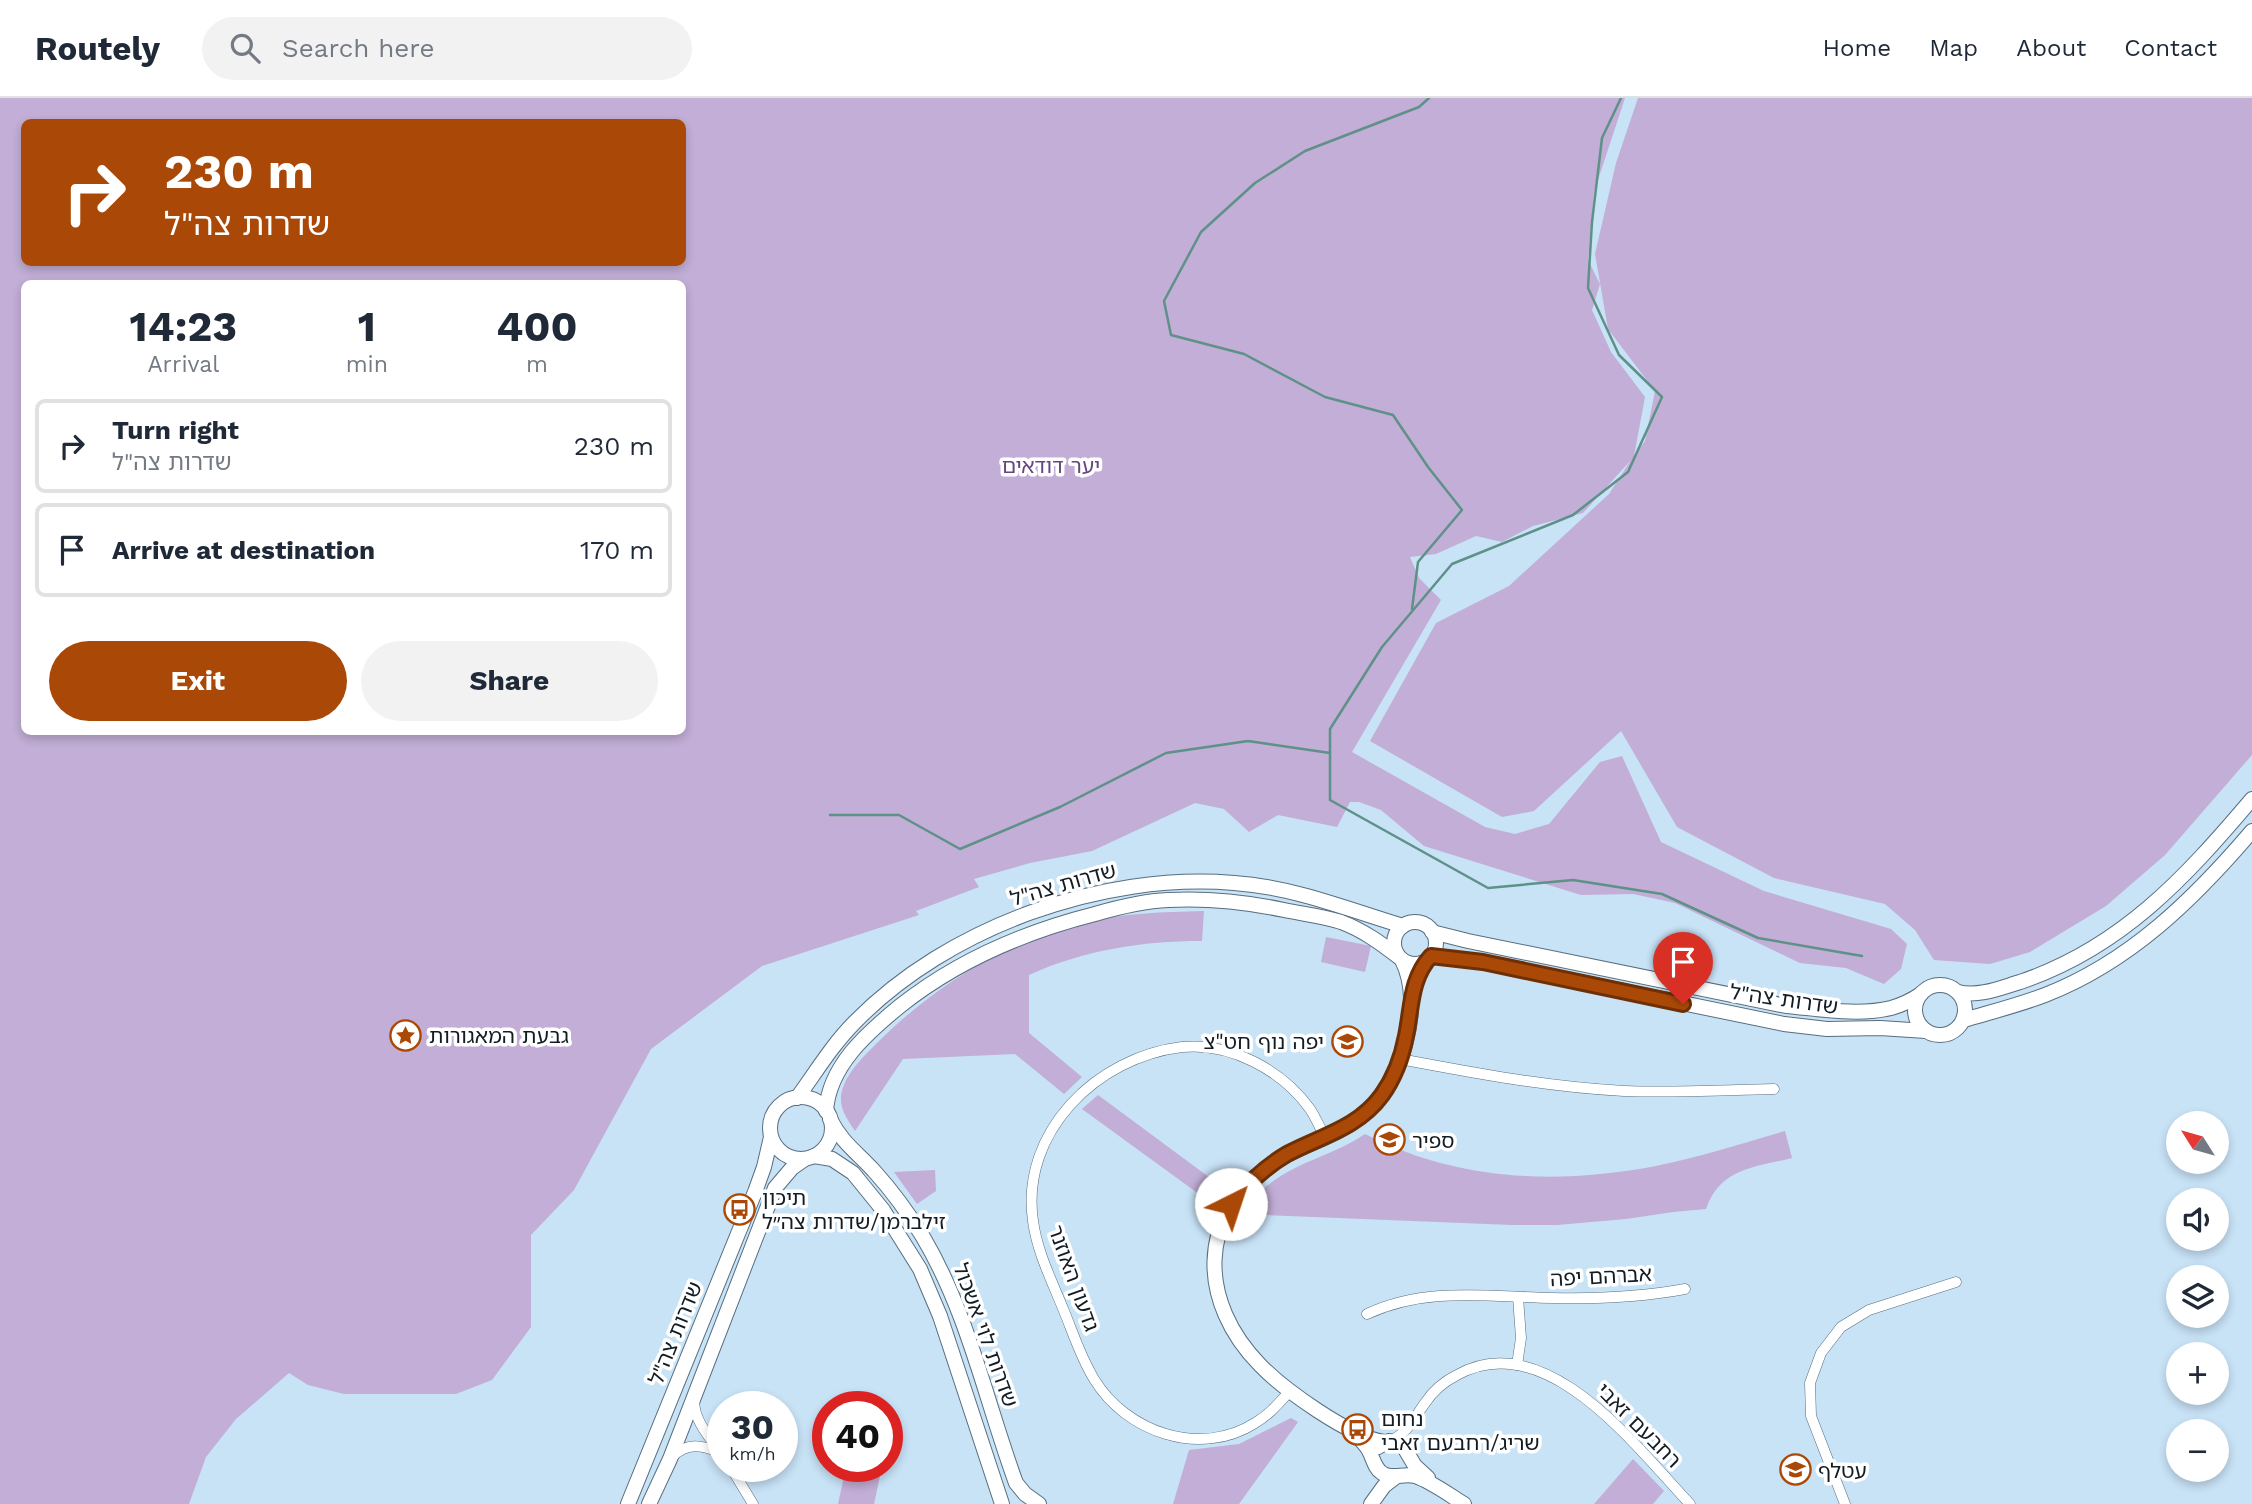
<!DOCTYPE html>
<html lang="en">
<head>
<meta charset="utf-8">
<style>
  body { margin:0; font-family:"Work Sans","Noto Sans Hebrew",sans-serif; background:#f2f2f3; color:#1f2937; height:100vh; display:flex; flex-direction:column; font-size:26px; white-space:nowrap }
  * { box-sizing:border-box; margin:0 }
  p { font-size:23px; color:#747a83 }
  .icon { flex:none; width:38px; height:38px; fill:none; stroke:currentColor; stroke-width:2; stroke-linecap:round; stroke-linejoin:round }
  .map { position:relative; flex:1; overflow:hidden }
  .panel { position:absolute; left:21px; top:182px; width:665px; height:455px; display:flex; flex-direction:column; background:#fff; border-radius:10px; box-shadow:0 4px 10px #0003 }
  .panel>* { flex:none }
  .top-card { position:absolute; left:21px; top:21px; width:665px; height:147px; border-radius:10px; box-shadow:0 4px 10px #0003; background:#aa4907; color:#fff; overflow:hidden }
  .needle { width:46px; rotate:307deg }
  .buttons { position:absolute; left:2166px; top:1013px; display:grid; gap:14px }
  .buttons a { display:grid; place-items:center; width:63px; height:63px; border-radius:50%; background:#fff; box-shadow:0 4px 10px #0003; font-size:35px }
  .speed { position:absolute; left:707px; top:1293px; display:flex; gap:14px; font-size:35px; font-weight:700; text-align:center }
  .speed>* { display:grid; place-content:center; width:91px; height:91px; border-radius:50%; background:#fff; box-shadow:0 4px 10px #0003; line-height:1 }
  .speed small { font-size:18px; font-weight:400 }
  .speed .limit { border:10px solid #d22; background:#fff; color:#111 }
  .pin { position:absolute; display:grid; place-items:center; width:60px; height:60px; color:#fff; margin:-72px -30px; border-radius:50% 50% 50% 0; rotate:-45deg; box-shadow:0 0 7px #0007 }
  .pin .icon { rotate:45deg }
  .me { position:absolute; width:77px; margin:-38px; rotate:41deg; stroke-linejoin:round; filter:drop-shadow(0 0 5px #0008) }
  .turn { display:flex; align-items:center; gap:24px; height:147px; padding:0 28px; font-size:32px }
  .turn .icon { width:91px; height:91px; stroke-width:2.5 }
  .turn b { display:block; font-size:49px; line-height:60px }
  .eta { display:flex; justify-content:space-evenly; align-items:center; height:119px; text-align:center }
  .eta b { font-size:42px; font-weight:700; line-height:49px }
  .cta { display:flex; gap:14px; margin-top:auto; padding:14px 28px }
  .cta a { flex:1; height:80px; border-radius:42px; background:#aa4907; color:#fff; font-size:28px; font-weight:700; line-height:80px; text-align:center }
  .cta a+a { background:#f2f2f3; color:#1f2937 }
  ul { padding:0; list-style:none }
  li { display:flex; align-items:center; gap:21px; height:94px; margin:0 14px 10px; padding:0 14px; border:4px solid #e0e1e3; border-radius:10px }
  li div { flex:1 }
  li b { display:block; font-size:26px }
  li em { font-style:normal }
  header { display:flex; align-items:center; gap:42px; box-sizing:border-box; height:98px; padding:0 35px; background:#fff; border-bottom:2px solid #e0e1e3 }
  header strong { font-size:33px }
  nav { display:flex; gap:38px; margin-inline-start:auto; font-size:24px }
  .search { width:490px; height:63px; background:#f2f2f3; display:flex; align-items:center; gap:18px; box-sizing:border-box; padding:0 24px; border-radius:38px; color:#747a83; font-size:26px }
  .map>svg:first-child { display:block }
</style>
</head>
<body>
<header>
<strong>Routely</strong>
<div class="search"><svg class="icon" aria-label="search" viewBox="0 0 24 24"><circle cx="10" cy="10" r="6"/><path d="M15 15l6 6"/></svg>Search here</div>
<nav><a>Home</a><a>Map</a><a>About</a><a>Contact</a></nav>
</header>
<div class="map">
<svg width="2252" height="1406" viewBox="0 0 2252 1406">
  <rect width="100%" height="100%" fill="#c8e2f6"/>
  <g fill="#c2aed6" fill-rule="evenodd">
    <path d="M0,0H1625L1594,94L1588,162L1600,186L1592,212L1611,254L1645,299L1634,358L1645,343L1655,293L1608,231L1595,156L1616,65L1638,0H2252V657L2165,757L2106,808L2030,854L1990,866L1934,862L1915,832L1885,806L1774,780L1677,729L1621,633L1534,713L1502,719L1370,643L1436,525L1509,488L1609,396L1631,362L1583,415L1533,428L1502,444L1476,438L1436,456L1410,459L1419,480L1441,502L1352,654L1485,729L1515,736L1549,726L1600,664L1622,658L1661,744L1764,793L1891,831L1907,846L1901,871L1884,886L1846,870L1800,865L1675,805L1633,796L1581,797L1424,748L1381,712L1359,704H1350L1337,729L1278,717L1249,734L1224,711L1195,705L1092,753L1030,765L974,781L979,789L916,813L919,817L762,868L651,951L574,1092L531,1137V1229L492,1282L456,1296H344L308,1287L289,1275L236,1321L206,1359L189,1406H0ZM682,24V164H24V24ZM24,186H682V634H24Z"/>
    <path d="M1204,813L1202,843C1142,843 1084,852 1029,877V935L1082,979L1064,996L1015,956L903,961L855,1033C848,1022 840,1012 841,999C843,978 862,960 876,946C933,889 1002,845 1082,825C1122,815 1163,814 1204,813Z"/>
    <polygon points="1326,839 1371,848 1365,874 1321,864"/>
    <polygon points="1098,997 1225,1091 1214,1107 1082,1011"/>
    <path d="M1785,1033L1792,1060C1755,1069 1720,1070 1706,1111L1673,1114L1626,1121L1557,1127H1512L1242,1116C1251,1104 1260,1092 1272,1084C1300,1063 1336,1056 1365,1036C1457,1083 1556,1087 1656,1068C1700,1059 1743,1045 1785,1033Z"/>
    <polygon points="935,1072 936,1093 917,1106 894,1074"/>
    <polygon points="1291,1320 1298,1324 1239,1406 1173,1406 1189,1352 1239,1346"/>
    <polygon points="1633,1361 1664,1393 1653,1406 1594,1406"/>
    <polygon points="846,1369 882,1369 874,1406 838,1406"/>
  </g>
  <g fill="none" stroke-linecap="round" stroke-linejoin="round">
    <g stroke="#5e9187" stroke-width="2.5">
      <polyline points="1621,0 1602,40 1592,124 1588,190 1619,257 1662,299 1628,374 1573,417 1452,466 1382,549 1330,631 1330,702 1488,790 1573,782 1662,796 1758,840 1862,858"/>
      <polyline points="1412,511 1418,464 1462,412 1428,369 1393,317 1325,299 1244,256 1171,237 1164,203 1201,134 1255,85 1305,53 1419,9 1429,0"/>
      <polyline points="830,717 899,717 960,751 1060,709 1166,655 1248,643 1330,655"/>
    </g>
    <defs>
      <g id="street">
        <path d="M1400,961C1474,975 1548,989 1624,993C1673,995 1724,992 1774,991"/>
        <path d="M1367,1216C1427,1188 1489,1199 1552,1200C1596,1201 1642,1199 1685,1191"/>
        <polyline points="1517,1267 1521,1240 1518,1199"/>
        <path d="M1290,1293C1279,1305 1269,1317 1255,1325C1200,1360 1126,1334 1094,1281C1081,1260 1073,1235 1064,1213C1052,1183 1037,1154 1033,1123C1020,1034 1097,959 1182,949C1230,944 1282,972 1310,1011C1316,1020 1320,1030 1325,1039"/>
        <path d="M694,1302C694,1324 711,1341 723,1358"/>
        <path d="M1390,1343C1407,1336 1415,1319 1425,1305C1433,1293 1445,1283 1457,1277C1546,1227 1637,1350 1690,1406"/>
        <path d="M672,1359C687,1344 701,1347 719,1354"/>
        <polyline points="730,1368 753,1406"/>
        <polyline points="1845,1406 1811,1318 1810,1285 1821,1255 1841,1229 1869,1212 1956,1184"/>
      </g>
      <g id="secondary">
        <circle cx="1415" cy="845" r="21"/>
        <path d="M1432,834L1468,843L1786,908C1820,911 1858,918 1891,910C1902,907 1912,902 1921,896"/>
        <polyline points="1431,858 1483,864 1784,926 1827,931 1880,930 1926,933"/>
        <circle cx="1940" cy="912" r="25"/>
        <path d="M1958,894C1979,899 2000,890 2020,884C2121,850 2185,780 2252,701"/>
        <path d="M1964,922C1991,914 2019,907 2045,897C2130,864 2194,801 2252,733"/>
        <circle cx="801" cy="1030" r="31"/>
        <path d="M797,1000C816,974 832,947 855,924C948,829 1102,774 1234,785C1293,789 1347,811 1403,828"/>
        <path d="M826,1013C829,968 867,935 900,908C958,862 1024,834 1095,816C1119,809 1143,803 1168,802C1207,800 1246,804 1284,812C1303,816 1323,818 1341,824C1363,832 1382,846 1400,860"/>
        <path d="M830,1021C842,1045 858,1055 875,1074C893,1094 909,1116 923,1139C968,1215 986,1303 1016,1385L1025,1396L1039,1406"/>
        <polyline points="814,1058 832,1061 853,1075 883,1112 920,1171 940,1218 1002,1406"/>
        <path d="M1357,1338C1361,1342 1365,1346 1368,1351C1373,1359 1374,1370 1382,1375C1391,1382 1404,1375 1415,1378C1432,1384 1448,1396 1464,1406"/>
        <path d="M1384,1344C1350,1339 1284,1292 1260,1267C1199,1205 1196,1118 1271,1067C1298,1047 1333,1041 1359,1020C1400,988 1426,910 1402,862"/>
        <polyline points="1378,1349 1389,1343 1402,1346 1415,1368 1428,1380"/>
        <polyline points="628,1406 755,1094 764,1069 771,1039"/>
        <polyline points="649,1406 670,1361 775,1090 792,1070 805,1061"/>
        <polyline points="1371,1406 1384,1388 1397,1378"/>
      </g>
    </defs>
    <use href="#street" stroke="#576e80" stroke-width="11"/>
    <use href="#secondary" stroke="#576e80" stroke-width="16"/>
    <use href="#street" stroke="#fff" stroke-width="10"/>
    <use href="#secondary" stroke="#fff" stroke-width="14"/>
  </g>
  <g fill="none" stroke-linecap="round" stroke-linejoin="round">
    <defs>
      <path id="route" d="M1231,1106C1247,1086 1265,1069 1287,1056C1321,1038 1358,1030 1382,997C1394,980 1402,959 1406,938C1412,909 1410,881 1431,858L1483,864L1683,906"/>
    </defs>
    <use href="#route" stroke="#6e2f05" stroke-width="18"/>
    <use href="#route" stroke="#aa4907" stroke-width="12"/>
  </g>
  <defs>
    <symbol id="sight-ring" viewBox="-11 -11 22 22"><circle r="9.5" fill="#fff" stroke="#aa4907" stroke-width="1.5"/><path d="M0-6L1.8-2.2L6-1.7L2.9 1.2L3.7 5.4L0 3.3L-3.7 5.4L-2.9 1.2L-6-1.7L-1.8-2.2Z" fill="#aa4907"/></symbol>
    <symbol id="school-ring" viewBox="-11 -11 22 22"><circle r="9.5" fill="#fff" stroke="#aa4907" stroke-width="1.5"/><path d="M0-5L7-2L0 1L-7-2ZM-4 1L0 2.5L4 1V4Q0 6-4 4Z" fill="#aa4907"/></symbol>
    <symbol id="bus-ring" viewBox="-11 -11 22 22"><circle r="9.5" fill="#fff" stroke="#aa4907" stroke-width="1.5"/><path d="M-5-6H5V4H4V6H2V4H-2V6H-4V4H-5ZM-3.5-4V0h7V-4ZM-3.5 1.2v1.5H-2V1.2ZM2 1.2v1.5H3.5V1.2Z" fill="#aa4907"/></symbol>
  </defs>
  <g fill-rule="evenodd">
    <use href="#sight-ring" x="388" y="920" width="35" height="35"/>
    <use href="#school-ring" x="1330" y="926" width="35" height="35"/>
    <use href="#school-ring" x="1372" y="1024" width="35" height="35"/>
    <use href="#bus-ring" x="722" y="1094" width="35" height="35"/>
    <use href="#bus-ring" x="1340" y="1314" width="35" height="35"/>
    <use href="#school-ring" x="1778" y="1354" width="35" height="35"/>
  </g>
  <g text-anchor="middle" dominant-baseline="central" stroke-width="7" stroke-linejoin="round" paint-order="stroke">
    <g font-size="21" fill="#664583" stroke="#fff">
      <text x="1051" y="367">יער דודאים</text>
    </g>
    <g font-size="21" fill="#121c23" stroke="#fff">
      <text transform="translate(1063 786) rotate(-16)">שדרות צה"ל</text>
      <text transform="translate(1784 901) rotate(8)">שדרות צה"ל</text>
      <text transform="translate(1601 1178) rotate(-3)">אברהם יפה</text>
      <text transform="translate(1074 1180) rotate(70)">גדעון האוזנר</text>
      <text transform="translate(675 1235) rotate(-68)">שדרות צה"ל</text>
      <text transform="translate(986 1237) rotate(70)">שדרות לוי אשכול</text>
      <text transform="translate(1639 1327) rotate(45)">רחבעם זאבי</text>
    </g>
    <g font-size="21" fill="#121c23" stroke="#fff" text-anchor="start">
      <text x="429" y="937">גבעת המאגורות</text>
      <text x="1324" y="943" text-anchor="end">יפה נוף חט"צ</text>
      <text x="1412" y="1042">ספיר</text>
      <text x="762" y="1099">תיכון<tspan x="762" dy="24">זילברמן/שדרות צה״ל</tspan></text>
      <text x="1381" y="1320">נחום<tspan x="1381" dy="24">שריג/רחבעם זאבי</tspan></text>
      <text x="1818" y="1372">עטלף</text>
    </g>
  </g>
</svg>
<div class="buttons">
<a><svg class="needle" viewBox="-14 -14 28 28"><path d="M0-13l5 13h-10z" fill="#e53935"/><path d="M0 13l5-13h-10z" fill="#747a83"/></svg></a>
<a><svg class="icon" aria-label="sound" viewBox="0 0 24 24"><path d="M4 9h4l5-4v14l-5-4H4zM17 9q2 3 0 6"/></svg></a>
<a><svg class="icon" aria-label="layers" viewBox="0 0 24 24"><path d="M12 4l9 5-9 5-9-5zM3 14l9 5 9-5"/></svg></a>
<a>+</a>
<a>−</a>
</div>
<div class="speed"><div>30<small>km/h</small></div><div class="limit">40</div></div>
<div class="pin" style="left:1683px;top:906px;background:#d93025"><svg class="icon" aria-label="arrive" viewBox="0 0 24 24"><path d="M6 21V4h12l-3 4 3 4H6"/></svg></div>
<svg class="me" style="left:1231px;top:1106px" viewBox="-20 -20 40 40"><circle r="19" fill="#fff"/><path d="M0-13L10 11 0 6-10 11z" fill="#aa4907"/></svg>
<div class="top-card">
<div class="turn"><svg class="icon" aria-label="right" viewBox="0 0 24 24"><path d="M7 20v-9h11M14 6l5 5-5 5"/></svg><div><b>230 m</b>שדרות צה&quot;ל</div></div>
</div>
<section class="panel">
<div class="eta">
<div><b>14:23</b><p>Arrival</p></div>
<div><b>1</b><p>min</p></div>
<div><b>400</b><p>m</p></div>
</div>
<ul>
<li><svg class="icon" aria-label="right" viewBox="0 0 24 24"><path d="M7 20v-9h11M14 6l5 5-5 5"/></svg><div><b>Turn right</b><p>שדרות צה&quot;ל</p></div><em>230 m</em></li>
<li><svg class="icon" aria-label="arrive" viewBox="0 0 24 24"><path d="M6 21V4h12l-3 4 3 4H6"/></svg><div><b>Arrive at destination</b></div><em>170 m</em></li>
</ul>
<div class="cta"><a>Exit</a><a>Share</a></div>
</section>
</div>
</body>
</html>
